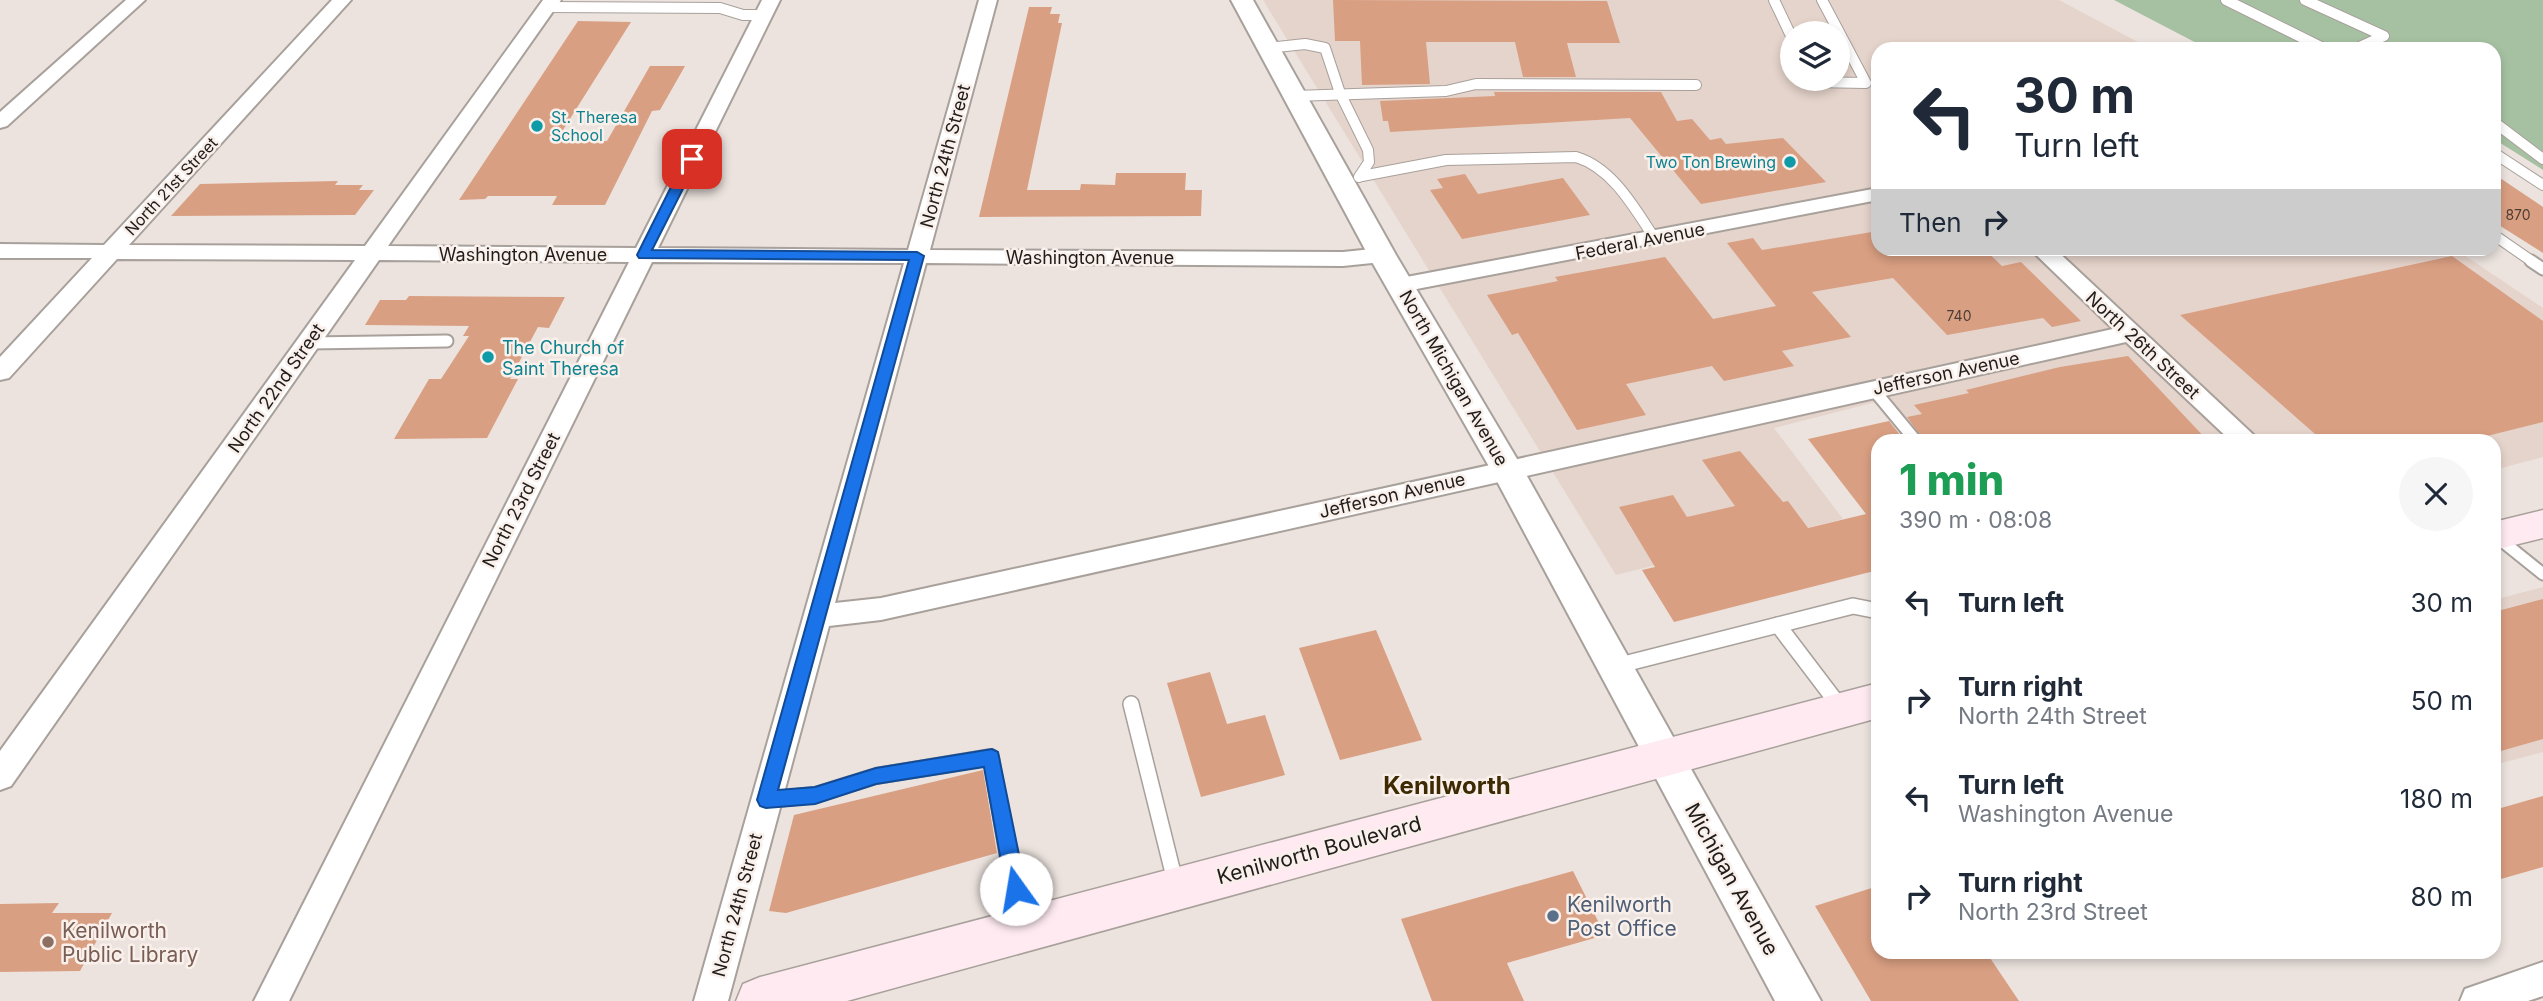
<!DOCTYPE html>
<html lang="en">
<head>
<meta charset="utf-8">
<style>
  body { margin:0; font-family:Inter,sans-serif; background:#f6f6f7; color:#1f2937; height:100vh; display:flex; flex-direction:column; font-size:26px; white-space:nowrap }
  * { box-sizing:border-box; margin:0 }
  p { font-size:23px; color:#747a83 }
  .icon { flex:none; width:38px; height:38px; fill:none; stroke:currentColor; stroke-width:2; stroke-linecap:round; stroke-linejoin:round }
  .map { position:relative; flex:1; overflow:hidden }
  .side { position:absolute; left:1871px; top:434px; width:630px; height:525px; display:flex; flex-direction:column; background:#fff; border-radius:21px; box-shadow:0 4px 10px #0003 }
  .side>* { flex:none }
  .top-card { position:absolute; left:1871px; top:42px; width:630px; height:214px; border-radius:21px; box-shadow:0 4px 10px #0003; background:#fff; color:#1f2937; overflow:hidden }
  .buttons { position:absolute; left:1780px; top:21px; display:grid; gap:14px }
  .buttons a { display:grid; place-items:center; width:70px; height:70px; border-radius:50%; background:#fff; box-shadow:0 4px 10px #0003; font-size:35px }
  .pin { position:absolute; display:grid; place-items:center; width:60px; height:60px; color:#fff; margin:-30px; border-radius:14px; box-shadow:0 4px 10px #0006 }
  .me { position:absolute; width:77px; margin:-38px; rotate:347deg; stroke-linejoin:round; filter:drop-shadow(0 0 5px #0008) }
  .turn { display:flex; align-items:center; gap:24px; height:147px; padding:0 28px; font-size:32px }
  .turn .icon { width:91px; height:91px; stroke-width:2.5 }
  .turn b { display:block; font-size:49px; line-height:60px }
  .then { display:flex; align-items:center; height:66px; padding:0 28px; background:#0003; gap:14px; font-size:26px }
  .round { display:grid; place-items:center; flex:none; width:74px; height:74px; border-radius:37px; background:#f6f6f7 }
  .head { display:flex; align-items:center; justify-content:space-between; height:119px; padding:0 28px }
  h1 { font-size:42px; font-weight:800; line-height:52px; color:#1e9e55 }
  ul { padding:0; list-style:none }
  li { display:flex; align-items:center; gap:21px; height:98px; padding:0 28px }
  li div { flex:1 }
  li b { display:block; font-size:26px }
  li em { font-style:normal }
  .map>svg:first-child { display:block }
</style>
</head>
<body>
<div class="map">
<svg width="2543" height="1001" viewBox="0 0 2543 1001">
  <rect width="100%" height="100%" fill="#ece3de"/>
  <g fill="#e5d4cb" fill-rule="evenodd">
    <path d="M1263,0H2059L2151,49H1878V248L2455,249L2543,308V457L2494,470V441H1914L1880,401L1774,428L1843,519L1616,575ZM1792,33H1838V79H1792Z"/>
    <polygon points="2543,587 2543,752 2494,765 2494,600"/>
  </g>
  <polygon fill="#a6c1a2" points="2114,0 2543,0 2543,170 2494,139 2494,49 2208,49"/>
  <g fill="#d99f82">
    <polygon points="1333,0 1607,1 1620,43 1567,43 1576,77 1523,77 1515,42 1426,42 1430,84 1362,85 1360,41 1335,41"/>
    <polygon points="1029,7 1052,7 1050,14 1060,14 1058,23 1062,23 1027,190 1080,190 1081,184 1115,185 1116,173 1186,173 1185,190 1202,190 1201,216 979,217"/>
    <polygon points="578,21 631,22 556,141 607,141 650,66 685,66 660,110 652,111 605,205 552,205 557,196 488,196 485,199 459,200"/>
    <polygon points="1494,92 1661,92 1677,121 1692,119 1710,140 1721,138 1726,144 1783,138 1826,182 1701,204 1630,118 1390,132 1388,121 1383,121 1380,101 1495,96"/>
    <polygon points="1465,174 1478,194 1563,178 1590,215 1462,239 1430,190 1443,188 1437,179"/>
    <polygon points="2494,174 2543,207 2543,253 2494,222"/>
    <polygon points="338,181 335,185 363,185 359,190 374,190 355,215 171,216 200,184"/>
    <polygon points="1878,231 1878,248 1983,248 2002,266 2021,262 2081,321 2052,327 2043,318 1947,335 1893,278 1812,292 1851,337 1782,351 1794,366 1724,381 1712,366 1626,384 1646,415 1577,430 1518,333 1512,335 1487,295 1558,281 1555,277 1665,257 1713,319 1776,306 1727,243 1753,238 1762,250"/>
    <polygon points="2452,256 2543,321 2543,422 2467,441 2323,441 2180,315"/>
    <polygon points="409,296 565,297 549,328 538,327 510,379 518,379 487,438 394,439 429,379 441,379 469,336 463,336 469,326 365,325 380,300 406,300"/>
    <polygon points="2128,356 2208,441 1924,441 1907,417 1922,414 1914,405 1969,393 1966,390 2060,367"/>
    <polygon points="1889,421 1905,441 1878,441 1878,570 1674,622 1642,570 1655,567 1619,507 1673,495 1687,517 1735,506 1702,460 1740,451 1783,502 1788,501 1808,528 1866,514 1808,439"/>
    <polygon points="2543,599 2543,739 2494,753 2494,612"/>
    <polygon points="1376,630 1422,740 1340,760 1299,648"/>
    <polygon points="1210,672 1227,724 1265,715 1285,775 1201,797 1167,683"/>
    <polygon points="983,770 997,853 786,913 769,911 794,815"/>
    <polygon points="2543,796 2543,867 2494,881 2494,810"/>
    <polygon points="1573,871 1605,935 1507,963 1524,1001 1432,1001 1401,919"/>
    <polygon points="1878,886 1878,952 1986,952 2019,1001 1871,1001 1815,906"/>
    <polygon points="59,903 52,913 112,913 80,971 0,972 0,904"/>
  </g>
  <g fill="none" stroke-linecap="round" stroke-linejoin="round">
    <defs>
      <g id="service-far2">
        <polyline points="1774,0 1792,38"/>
        <polyline points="2226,0 2325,49"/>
        <polyline points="2305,0 2384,36 2355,49"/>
        <polyline points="548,7 720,8 743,15 763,15"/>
        <polyline points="1268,48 1305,44 1325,48 1340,93 1368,150 1369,162 1359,177"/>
        <polyline points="1811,79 1813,82 1866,83 1822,0"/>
        <polyline points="1294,96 1446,91 1476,84 1696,85"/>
        <polyline points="2494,122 2543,159"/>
        <polyline points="2494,153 2543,185"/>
        <path d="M1362,176L1446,160L1576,157C1613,168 1635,209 1655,239"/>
        <polyline points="2494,235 2533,262"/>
      </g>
      <g id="service-far1">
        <polyline points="2531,261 2543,269"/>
        <polyline points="309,343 447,341"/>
        <polyline points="1873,389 1916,441"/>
        <polyline points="2497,537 2543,574"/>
      </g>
      <g id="service">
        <polyline points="1778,625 1841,708"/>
        <polyline points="1616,666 1853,606 1878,611"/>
        <polyline points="1131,704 1176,885"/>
        <polyline points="767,800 815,795 876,776 991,757 1019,924"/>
      </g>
      <g id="minor">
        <polygon points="126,0 145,0 7,126 0,128 0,112"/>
        <polygon points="332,0 351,0 129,245 365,246 543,0 561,0 388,246 636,248 762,0 780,0 658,248 908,250 979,0 997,0 930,250 1343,252 1382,248 1393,255 1382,262 1343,266 926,263 835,603 881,598 2113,329 2029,248 2054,248 2260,441 2231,441 2126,342 881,620 829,626 728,1001 694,1001 904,263 652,262 289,1001 254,1001 629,262 379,260 11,786 0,790 0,751 355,260 117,259 9,378 0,380 0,357 92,258 0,258 0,244 104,245"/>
        <polygon points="1878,188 1878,200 1401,292 1393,290 1390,285 1393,280 1401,278"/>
        <polygon points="2543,962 2543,996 2528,1001 2460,1001 2465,989"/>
      </g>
      <polygon id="tertiary" points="1231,0 1253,0 1396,255 1523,469 1821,1001 1775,1001 1491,470 1368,255"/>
      <g id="secondary">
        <polygon points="2543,510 2543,538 2494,550 2494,522"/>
        <polygon points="1878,683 1878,718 847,1001 736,1001 743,984 760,977"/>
      </g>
    </defs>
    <use href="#service-far2" stroke="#a8a09b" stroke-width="12"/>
    <use href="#service-far1" stroke="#a8a09b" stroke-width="15"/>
    <use href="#service" stroke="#a8a09b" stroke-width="18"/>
    <use href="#minor" stroke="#a8a09b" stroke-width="4"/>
    <use href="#tertiary" stroke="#a8a09b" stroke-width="4"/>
    <use href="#secondary" stroke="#a8a09b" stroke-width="3"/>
    <use href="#service-far2" stroke="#fff" stroke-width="10"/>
    <use href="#service-far1" stroke="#fff" stroke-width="11"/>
    <use href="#service" stroke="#fff" stroke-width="15"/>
    <use href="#minor" fill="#fff" fill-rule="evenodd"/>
    <use href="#tertiary" fill="#fff" fill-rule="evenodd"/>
    <use href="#secondary" fill="#feeaf0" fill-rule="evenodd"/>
  </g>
  <polygon fill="#1a73e8" stroke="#114b97" stroke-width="2" points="692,155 698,159 652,250 917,252 924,256 778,790 815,787 876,768 992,749 998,752 1026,889 1023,895 1016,898 1008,895 1006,889 984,767 876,784 815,804 766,808 760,806 757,800 909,260 639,258 637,255 685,159"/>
  <g fill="#0f9aa8" stroke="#faf0eb" stroke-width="2.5">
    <circle cx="537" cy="126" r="7"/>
    <circle cx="1790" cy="162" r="7"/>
    <circle cx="488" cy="357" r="7"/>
  </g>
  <circle fill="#5c6f8a" stroke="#faf0eb" stroke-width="2.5" cx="1553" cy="916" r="7"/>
  <circle fill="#8d6e63" stroke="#faf0eb" stroke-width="2.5" cx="48" cy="942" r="7"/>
  <g text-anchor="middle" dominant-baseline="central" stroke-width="5" stroke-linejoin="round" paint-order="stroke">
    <g font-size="14" fill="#4e3d34">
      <text x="2518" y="214">870</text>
      <text x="1959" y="315">740</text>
    </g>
    <g font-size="16" fill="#0d838f" stroke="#faf0eb" text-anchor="start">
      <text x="551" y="117">St. Theresa<tspan x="551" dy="18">School</tspan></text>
      <text x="1776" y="162" text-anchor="end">Two Ton Brewing</text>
    </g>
    <g font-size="16" fill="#1f1c1a" stroke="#faf0eb">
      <text transform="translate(171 186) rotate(-47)">North 21st Street</text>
    </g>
    <g font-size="18" fill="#1f1c1a" stroke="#faf0eb">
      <text transform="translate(945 156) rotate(-75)">North 24th Street</text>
      <text transform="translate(1640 241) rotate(-11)">Federal Avenue</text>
      <text x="523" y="254">Washington Avenue</text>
      <text x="1090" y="257">Washington Avenue</text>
      <text transform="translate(2143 345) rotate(43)">North 26th Street</text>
      <text transform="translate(1946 373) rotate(-12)">Jefferson Avenue</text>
      <text transform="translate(1454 378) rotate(60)">North Michigan Avenue</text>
      <text transform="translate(276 388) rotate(-55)">North 22nd Street</text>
      <text transform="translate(1392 495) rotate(-13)">Jefferson Avenue</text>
      <text transform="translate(521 500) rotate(-63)">North 23rd Street</text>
      <text transform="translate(737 905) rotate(-75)">North 24th Street</text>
    </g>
    <g font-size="18" fill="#0d838f" stroke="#faf0eb" text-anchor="start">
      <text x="502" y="347">The Church of<tspan x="502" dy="21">Saint Theresa</tspan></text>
    </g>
    <g font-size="21" fill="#1f1c1a" stroke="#faf0eb">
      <text transform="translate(1319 850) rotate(-15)">Kenilworth Boulevard</text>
      <text transform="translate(1732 879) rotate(61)">Michigan Avenue</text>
    </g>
    <g font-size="21" fill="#4e5e75" stroke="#faf0eb" text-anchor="start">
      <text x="1567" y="904">Kenilworth<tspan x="1567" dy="24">Post Office</tspan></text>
    </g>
    <g font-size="21" fill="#785e54" stroke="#faf0eb" text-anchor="start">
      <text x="62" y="930">Kenilworth<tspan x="62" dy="24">Public Library</tspan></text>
    </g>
    <g font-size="24" font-weight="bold" fill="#3d2a02" stroke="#faf0eb">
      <text x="1447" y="785">Kenilworth</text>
    </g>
  </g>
</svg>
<div class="buttons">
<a><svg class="icon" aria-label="layers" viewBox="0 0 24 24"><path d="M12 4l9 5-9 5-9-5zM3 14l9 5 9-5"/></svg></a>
</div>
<div class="pin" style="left:692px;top:159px;background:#d93025"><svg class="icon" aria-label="arrive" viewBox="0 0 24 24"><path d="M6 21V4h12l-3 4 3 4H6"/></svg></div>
<svg class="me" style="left:1016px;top:889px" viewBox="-20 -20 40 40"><circle r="19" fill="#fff"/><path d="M0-13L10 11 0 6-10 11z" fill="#1a73e8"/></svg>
<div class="top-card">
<div class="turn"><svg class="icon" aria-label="left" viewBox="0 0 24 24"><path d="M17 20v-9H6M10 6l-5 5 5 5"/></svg><div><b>30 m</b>Turn left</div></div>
<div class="then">Then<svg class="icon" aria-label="right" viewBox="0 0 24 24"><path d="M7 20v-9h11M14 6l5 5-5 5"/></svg></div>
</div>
<section class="side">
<div class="head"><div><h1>1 min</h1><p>390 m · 08:08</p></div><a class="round"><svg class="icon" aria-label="close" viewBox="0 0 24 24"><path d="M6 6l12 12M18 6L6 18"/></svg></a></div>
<ul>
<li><svg class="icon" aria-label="left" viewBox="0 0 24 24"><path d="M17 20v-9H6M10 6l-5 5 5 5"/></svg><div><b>Turn left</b></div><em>30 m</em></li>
<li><svg class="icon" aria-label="right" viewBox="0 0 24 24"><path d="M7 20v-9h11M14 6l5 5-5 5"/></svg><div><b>Turn right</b><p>North 24th Street</p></div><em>50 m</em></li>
<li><svg class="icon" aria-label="left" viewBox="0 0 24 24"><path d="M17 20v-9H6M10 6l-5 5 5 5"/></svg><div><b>Turn left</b><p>Washington Avenue</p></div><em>180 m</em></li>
<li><svg class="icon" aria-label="right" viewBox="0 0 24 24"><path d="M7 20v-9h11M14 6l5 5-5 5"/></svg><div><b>Turn right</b><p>North 23rd Street</p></div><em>80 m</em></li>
</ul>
</section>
</div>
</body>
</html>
